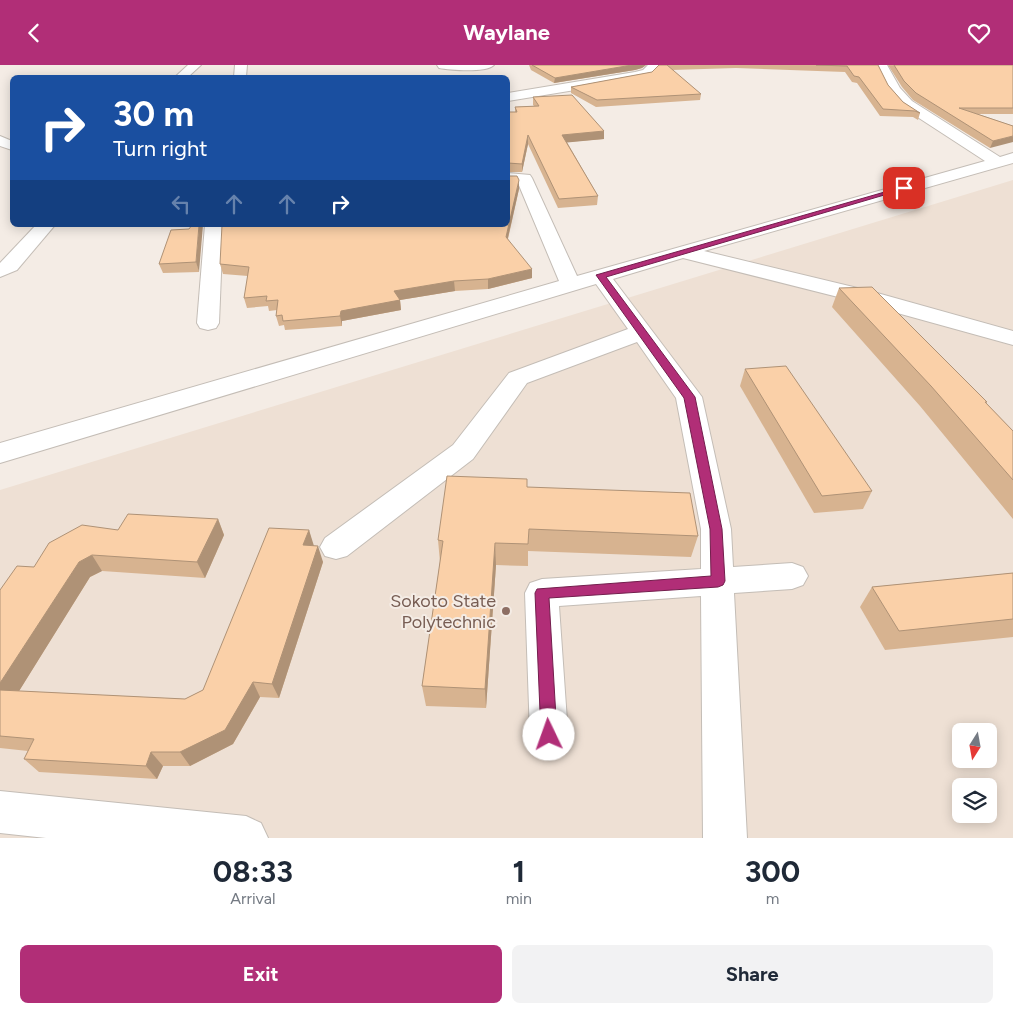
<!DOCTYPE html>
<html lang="en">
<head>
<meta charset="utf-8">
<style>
  body { margin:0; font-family:Figtree,sans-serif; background:#f2f2f3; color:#1f2937; height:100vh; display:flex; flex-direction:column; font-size:19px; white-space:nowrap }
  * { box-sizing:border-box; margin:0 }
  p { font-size:16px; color:#747a83 }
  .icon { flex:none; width:28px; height:28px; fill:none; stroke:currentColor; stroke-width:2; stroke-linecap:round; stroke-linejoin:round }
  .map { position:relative; height:773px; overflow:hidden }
  .drawer { display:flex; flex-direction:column; background:#fff; flex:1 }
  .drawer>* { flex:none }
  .banner { position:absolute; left:10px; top:10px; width:500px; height:152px; border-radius:8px; box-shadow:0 2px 12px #0003; background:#1a4fa0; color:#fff; overflow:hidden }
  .needle { width:32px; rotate:191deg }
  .buttons { position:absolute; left:952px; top:658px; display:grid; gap:10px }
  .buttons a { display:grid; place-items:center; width:45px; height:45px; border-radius:8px; background:#fff; box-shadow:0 2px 12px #0003; font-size:25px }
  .pin { position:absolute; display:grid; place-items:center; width:42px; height:42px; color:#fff; margin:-21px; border-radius:10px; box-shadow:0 2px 8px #0006 }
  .me { position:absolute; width:55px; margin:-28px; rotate:357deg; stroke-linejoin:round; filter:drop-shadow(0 0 4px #0008) }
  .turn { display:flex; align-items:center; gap:18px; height:105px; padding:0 20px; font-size:22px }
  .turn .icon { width:65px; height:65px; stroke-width:2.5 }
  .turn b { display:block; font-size:35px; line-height:42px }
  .lanes { display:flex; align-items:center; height:48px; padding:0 20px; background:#0003; justify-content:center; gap:25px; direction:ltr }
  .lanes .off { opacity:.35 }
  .eta { display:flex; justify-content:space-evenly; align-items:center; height:85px; text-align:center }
  .eta b { font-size:30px; font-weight:700; line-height:35px }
  .action { display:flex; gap:10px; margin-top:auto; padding:10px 20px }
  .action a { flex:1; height:58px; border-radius:8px; background:#b12e77; color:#fff; font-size:20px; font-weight:700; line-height:58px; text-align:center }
  .action a+a { background:#f2f2f3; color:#1f2937 }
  header { display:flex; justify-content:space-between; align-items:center; height:65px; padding:0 20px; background:#b12e77; color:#fff; font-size:22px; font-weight:700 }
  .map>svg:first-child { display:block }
</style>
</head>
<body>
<header><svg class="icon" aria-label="back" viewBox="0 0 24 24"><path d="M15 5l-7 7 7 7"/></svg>Waylane<svg class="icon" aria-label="heart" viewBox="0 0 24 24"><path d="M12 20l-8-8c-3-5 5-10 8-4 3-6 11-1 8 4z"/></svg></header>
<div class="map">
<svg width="1013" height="773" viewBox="0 0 1013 773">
  <rect width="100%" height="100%" fill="#f4ece5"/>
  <path fill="#eee0d4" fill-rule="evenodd" d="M1013,115V773H0V425ZM961,666H989V694H961ZM961,721H989V749H961Z"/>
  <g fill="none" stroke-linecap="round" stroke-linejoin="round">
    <defs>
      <g id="minor">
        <polygon points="188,0 201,0 188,12 175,12"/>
        <polygon points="235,0 247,0 246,12 234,12"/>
        <path d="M437,0H494C486,8 450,5 439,3Z"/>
        <polygon points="648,0 661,0 651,11 636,15 508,36 508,28 635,7 643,5"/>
        <polygon points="875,0 887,0 900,23 912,36 1000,92 1013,88 1013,98 704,186 870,226 1013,266 1013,280 854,236 683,193 613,214 702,332 731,464 733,502 792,498 803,502 808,511 803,520 792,524 734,528 747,773 703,773 701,531 559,541 568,670 563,684 549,689 535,684 530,670 525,528 530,518 542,514 701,504 701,464 676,333 637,277 527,318 473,394 347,491 336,494 325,491 320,482 325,473 453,380 509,308 628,264 596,219 0,398 0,378 559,216 518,118 508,118 508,108 530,110 532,113 577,211 985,96 902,42 888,25"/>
        <polygon points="0,71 12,76 12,85 0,81"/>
        <polygon points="36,160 55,160 17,205 0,212 0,198"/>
        <polygon points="205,160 223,160 219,258 216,263 208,265 200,263 197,258"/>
        <polygon points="0,726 246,751 261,758 268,773 46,773 0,768"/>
      </g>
    </defs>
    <use href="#minor" stroke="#c4bdb6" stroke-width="2"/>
    <use href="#minor" fill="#fff" fill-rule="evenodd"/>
  </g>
  <g fill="#d7b390">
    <polygon points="529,0 646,0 642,3 635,5 554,18 531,5"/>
    <polygon points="659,0 878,0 888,20 903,37 920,48 918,55 913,52 880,51 857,18 852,17 845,7 736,3 672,5 701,29 700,35 596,42 571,28 571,22 652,7"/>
    <polygon points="888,0 1013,0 1013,49 978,49 1013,61 990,83 913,35 902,22"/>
    <polygon points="533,32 604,66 604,74 567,77 598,131 597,140 558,143 528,79 522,107 508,107 508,47 515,47 515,42 534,41 533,40"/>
    <polygon points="519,124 508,174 532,213 488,224 455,226 400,235 401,245 342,256 342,261 285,265 284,260 279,261 276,251 277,245 269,246 268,241 247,243 244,233 248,211 223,209 220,199"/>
    <polygon points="189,164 199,207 163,208 159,199"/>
    <polygon points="839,223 987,337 986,338 1013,366 1013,454 920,341 832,242"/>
    <polygon points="745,304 872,426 863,444 814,448 740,321"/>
    <polygon points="527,422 698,471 691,492 528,486 528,501 496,500 486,643 426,641 422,621 440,497 438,475"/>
    <polygon points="218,454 224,470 205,513 102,506 90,512 19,626 185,634 203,625 309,465 313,481 323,497 279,633 260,632 233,679 190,701 163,701 157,714 39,707 24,694 28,686 0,683 0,525 34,502 118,465"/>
    <polygon points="1013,508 1013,572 885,585 860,542 872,522"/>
  </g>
  <g fill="#af9276">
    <polygon points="632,0 646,0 642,3 635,5 554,18 555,13"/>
    <polygon points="604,66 604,74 562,78 562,70"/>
    <polygon points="528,70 528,79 522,107 522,99"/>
    <polygon points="1013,71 1013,77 990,83 993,76"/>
    <polygon points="519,115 519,124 506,181 506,172"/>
    <polygon points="199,160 203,160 199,207 196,197"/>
    <polygon points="532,204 532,213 488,224 488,214"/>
    <polygon points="454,216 455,226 400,235 401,245 342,256 342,261 340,251 341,246 394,226"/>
    <polygon points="218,454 224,470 205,513 197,497"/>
    <polygon points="309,465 314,481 303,480"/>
    <polygon points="495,478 496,500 486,643 485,624"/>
    <polygon points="318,481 323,497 279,633 272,619"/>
    <polygon points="92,490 102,506 90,512 11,639 0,628 0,618 79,497"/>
    <polygon points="253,617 260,632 233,679 190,701 180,687"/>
    <polygon points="151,687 163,701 157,714 146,701"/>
  </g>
  <g fill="#fad0a8" stroke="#af9276">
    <polygon points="532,0 632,0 555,13"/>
    <polygon points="659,0 667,0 701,29 597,35 571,22 652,7"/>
    <polygon points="816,0 878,0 888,20 903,37 920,48 915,46 883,44 859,12 854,11 847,1"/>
    <polygon points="894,0 1013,0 1013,43 959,43 1013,61 1013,71 993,76 916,28 904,16"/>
    <polygon points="572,30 604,66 562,70 598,131 559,134 528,70 522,99 508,98 508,47 517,47 515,42 539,41 533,32"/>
    <polygon points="508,111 517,111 519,115 506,172 532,204 488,214 454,216 394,226 400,235 341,246 340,251 283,256 282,250 276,251 278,235 266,236 267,231 244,233 249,202 220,199 222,160 508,160"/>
    <polygon points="192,160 199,160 196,197 159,199 171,165 189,164"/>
    <polygon points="872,222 987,337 985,337 1013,366 1013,415 931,321 839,223"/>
    <polygon points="786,301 872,426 822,431 745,304"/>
    <polygon points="447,411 527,414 527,422 690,428 698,471 529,464 528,479 495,478 485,624 422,621 443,476 438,475"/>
    <polygon points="128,449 218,454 197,497 92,490 79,497 0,618 0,525 17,501 34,502 49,478 82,460 118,465"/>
    <polygon points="269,463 309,465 303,480 318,481 272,619 253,617 225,665 180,687 151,687 146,701 24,694 34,674 0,671 0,625 185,634 203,625"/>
    <polygon points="1013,508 1013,554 899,566 872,522"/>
  </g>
  <polygon fill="#b12e77" stroke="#731e4d" points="902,122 908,123 606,212 695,332 722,464 725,516 723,520 718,522 549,533 557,670 555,676 549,678 543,676 541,670 535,528 537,524 711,511 710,464 684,333 596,210"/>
  <circle fill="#8d6e63" stroke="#f4ece5" stroke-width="2" cx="506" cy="546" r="5"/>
  <g text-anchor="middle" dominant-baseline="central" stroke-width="4" stroke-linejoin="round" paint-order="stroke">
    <g font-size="18" fill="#785e54" stroke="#f4ece5" text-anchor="end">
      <text x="496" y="536">Sokoto State<tspan x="496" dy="21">Polytechnic</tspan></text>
    </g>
  </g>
</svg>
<div class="buttons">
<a><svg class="needle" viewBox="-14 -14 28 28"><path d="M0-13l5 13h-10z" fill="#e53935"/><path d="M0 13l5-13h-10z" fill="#747a83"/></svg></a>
<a><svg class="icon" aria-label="layers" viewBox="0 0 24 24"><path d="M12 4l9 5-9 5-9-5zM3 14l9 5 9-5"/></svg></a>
</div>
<div class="pin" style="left:904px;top:123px;background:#d93025"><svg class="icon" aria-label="arrive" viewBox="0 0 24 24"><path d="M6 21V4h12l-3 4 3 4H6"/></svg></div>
<svg class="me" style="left:549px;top:670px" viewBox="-20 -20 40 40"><circle r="19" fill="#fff"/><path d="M0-13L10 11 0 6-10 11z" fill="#b12e77"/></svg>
<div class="banner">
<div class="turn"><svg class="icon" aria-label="right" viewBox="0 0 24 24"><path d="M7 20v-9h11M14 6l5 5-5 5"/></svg><div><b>30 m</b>Turn right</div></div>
<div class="lanes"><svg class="icon off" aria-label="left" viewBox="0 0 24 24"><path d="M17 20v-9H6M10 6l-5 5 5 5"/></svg><svg class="icon off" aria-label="ahead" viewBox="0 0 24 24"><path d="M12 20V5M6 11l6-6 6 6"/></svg><svg class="icon off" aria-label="ahead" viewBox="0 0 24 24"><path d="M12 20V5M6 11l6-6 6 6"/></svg><svg class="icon" aria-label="right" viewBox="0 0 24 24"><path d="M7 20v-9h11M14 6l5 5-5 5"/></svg></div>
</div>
</div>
<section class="drawer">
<div class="eta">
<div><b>08:33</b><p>Arrival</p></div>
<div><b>1</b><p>min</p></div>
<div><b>300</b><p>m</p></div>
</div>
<div class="action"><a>Exit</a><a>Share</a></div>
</section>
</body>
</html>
